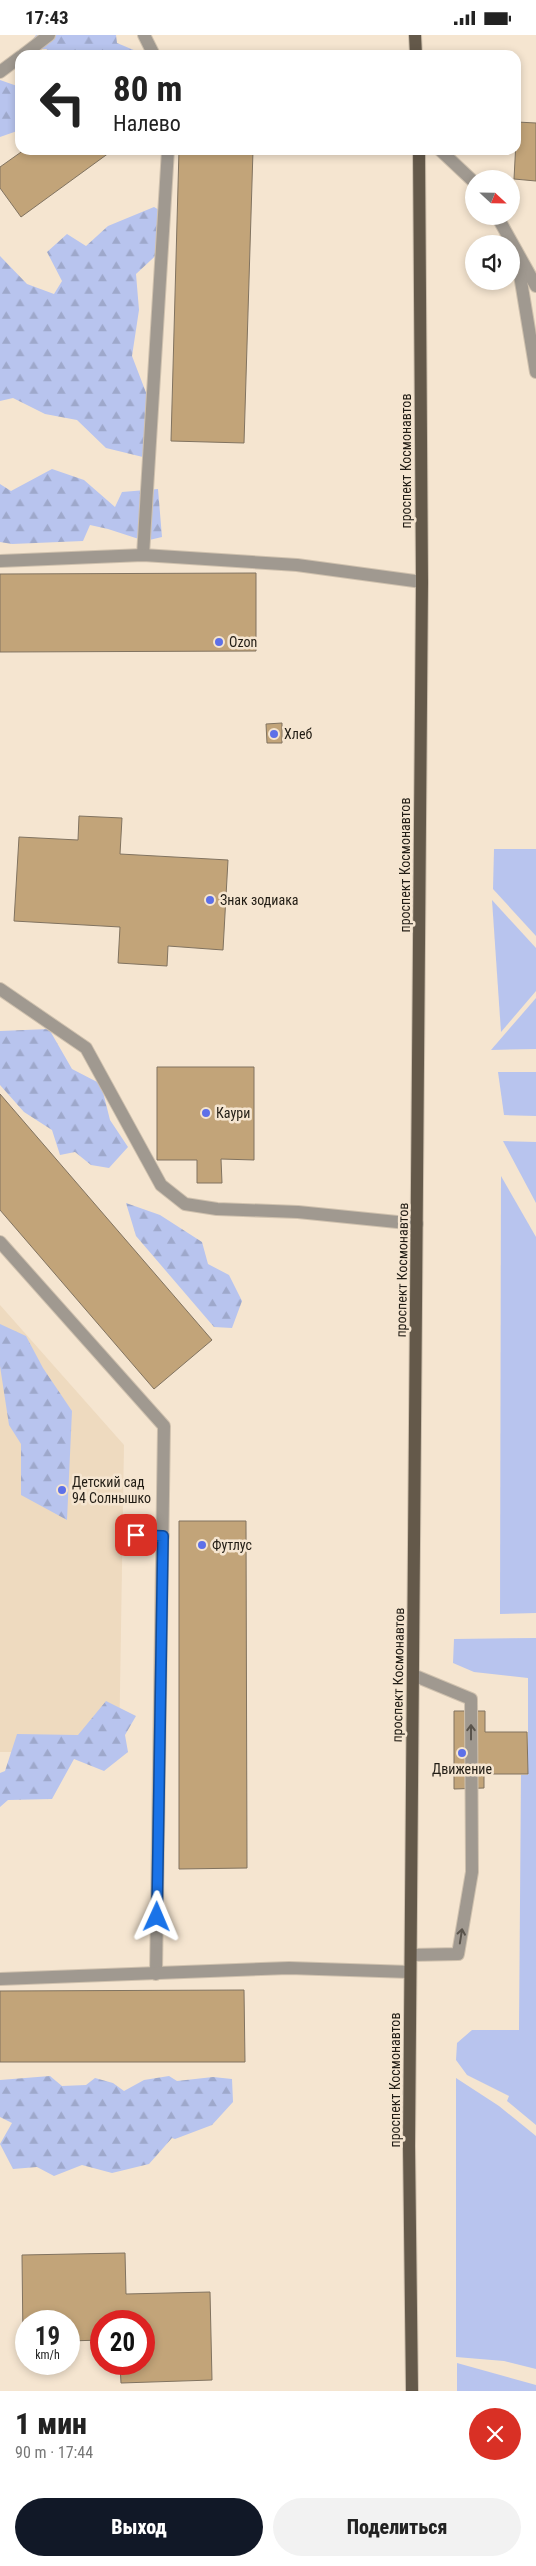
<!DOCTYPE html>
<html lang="ru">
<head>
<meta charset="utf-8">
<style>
  body { margin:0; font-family:"Roboto Condensed",sans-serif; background:#f2f2f2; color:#222; height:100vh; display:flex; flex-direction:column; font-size:19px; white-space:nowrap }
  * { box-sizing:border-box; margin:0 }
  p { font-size:16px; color:#767676 }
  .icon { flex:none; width:28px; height:28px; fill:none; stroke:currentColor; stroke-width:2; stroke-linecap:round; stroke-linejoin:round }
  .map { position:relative; height:2356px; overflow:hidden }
  .details { display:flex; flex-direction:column; background:#fff; flex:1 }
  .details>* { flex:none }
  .guide { position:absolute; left:15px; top:15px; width:506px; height:105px; border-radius:15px; box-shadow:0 2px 8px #0003; background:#fff; color:#222; overflow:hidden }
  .needle { width:32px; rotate:112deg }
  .controls { position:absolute; left:465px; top:135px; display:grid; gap:10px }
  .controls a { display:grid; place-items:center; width:55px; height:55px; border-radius:50%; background:#fff; box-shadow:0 2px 8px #0003; font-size:25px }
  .speed { position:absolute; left:15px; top:2275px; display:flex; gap:10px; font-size:25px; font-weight:700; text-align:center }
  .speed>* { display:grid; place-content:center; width:65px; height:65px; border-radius:50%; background:#fff; box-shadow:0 2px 8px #0003; line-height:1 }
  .speed small { font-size:12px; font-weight:400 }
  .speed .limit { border:8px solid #d22; background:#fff; color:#111 }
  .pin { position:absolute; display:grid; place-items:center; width:42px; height:42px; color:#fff; margin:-21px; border-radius:10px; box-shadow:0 2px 8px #0006 }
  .me { position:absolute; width:55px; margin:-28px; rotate:1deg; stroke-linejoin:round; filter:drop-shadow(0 0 4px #0008) }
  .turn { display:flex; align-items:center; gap:18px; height:105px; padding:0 15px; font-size:22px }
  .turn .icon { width:65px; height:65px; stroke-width:2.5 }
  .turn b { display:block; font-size:35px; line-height:42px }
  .round { display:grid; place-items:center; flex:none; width:52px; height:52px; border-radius:26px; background:#f2f2f2 }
  .overview { display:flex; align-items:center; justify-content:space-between; height:85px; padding:0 15px }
  h1 { font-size:30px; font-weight:800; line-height:38px }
  .cta { display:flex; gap:10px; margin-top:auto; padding:10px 15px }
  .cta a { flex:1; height:58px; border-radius:30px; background:#111827; color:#fff; font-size:20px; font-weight:800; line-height:58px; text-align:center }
  .cta a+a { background:#f2f2f2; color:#222 }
  .status { display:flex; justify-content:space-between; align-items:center; height:35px; padding:0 25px; background:#fff; direction:ltr }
  .status svg { height:14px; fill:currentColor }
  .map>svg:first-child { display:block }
</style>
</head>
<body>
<div class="status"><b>17:43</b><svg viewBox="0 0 49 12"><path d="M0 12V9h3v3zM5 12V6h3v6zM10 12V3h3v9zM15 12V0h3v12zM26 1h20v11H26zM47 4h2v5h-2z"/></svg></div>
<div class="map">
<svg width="536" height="2356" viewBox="0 0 536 2356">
  <defs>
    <pattern id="forest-firs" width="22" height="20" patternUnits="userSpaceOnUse" patternTransform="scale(1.25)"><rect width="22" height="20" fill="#b8c4ee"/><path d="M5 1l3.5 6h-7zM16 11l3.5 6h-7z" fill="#9ea8cb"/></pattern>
  </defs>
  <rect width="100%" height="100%" fill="#f5e5d0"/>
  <polygon fill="#eedabf" points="0,1270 124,1410 119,1717 0,1717"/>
  <g fill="#b8c4ee">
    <polygon points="494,814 536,814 536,901 493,854"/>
    <polygon points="492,865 536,913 536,956 501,997"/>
    <polygon points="536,963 536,1014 491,1015"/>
    <polygon points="498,1037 536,1037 536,1081 504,1080"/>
    <polygon points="503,1106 536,1107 536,1168"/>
    <polygon points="501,1141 536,1202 536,1578 500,1579"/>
    <polygon points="536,1603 536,2090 507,2066 509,2061 467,2040 456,2025 457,2008 472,1995 519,1995 521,1740 528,1740 528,1643 474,1637 453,1628 454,1604"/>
    <polygon points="456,2043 499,2071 536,2101 536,2334 504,2326 456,2322"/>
    <polygon points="457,2328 536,2350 536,2356 457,2356"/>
  </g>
  <g fill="url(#forest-firs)">
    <polygon points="36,0 116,0 117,8 136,16 139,20 59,20 46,14 25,15"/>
    <polygon points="0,45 20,52 20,95 0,102"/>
    <polygon points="154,172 168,180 165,212 136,239 139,275 132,321 150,368 151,424 106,413 77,385 45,379 13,363 0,366 0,221 27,249 54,259 62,246 47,217 67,199 86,211 108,191"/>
    <polygon points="52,434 84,445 115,472 122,457 158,454 162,502 145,506 108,494 90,490 83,506 12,509 0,507 0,449 11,456"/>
    <polygon points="49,994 72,1034 101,1049 110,1085 128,1112 109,1133 91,1130 75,1117 60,1120 52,1095 24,1077 0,1050 0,996"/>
    <polygon points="126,1168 160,1180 202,1207 208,1229 229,1240 242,1266 232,1293 214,1292 136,1201"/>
    <polygon points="0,1289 26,1301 43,1333 72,1376 67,1485 21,1460 21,1409 9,1390 0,1331"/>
    <polygon points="106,1666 136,1681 125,1700 128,1717 104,1736 74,1724 52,1764 8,1765 0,1772 0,1738 5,1736 17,1699 78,1700"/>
    <polygon points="50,2041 62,2051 86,2050 95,2043 113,2048 124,2056 144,2045 169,2041 177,2046 213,2042 232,2044 233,2067 212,2090 175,2104 172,2103 149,2129 112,2138 82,2130 54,2141 37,2132 13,2134 0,2109 12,2088 0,2082 0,2045"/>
  </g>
  <g fill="#c2a479" stroke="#817360">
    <polygon points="517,87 536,88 536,146 514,144"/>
    <polygon points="24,115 113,115 21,182 0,153 0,132"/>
    <polygon points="179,115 253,115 244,408 171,406"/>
    <polygon points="256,538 256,616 0,617 0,539"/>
    <polygon points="282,688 282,708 267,708 266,689"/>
    <polygon points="79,781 122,783 120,819 228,825 223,915 168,911 167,931 118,928 120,892 14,886 19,802 78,805"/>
    <polygon points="157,1032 254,1032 254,1125 221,1124 222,1148 197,1148 197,1125 157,1125"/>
    <polygon points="0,1059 212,1305 154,1354 0,1175"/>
    <polygon points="179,1486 246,1486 247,1833 179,1834"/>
    <polygon points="454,1676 485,1676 485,1697 527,1697 528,1739 484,1739 484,1753 454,1754"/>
    <polygon points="244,1955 245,2027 0,2027 0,1956"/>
    <polygon points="125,2218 126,2259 210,2257 212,2345 121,2348 120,2329 144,2329 144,2286 101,2286 101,2305 69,2306 69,2286 26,2286 26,2307 23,2307 22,2220"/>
  </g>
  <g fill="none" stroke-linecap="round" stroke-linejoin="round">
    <defs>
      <g id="minor">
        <polyline points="144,0 154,20"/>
        <polyline points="23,20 49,0"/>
        <polyline points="0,37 20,22"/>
        <polyline points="440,115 474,147"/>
        <polyline points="497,181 536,251"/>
        <polyline points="516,216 536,337"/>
        <polyline points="143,520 168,115"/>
        <polyline points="0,526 143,520 297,530 422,547"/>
        <polyline points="0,954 86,1013 161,1150 185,1169 217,1174 298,1177 417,1189"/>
        <polyline points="0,1207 164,1391 156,1939"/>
        <polyline points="123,1499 163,1501"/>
        <polyline points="411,1920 458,1919 472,1837 471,1664 413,1640"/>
        <polyline points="0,1944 289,1933 410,1937"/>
      </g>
      <g id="major">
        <polyline points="415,0 416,20"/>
        <polyline points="412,2356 409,2111 422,547 419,115"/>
      </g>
    </defs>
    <use href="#minor" stroke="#cfc1ae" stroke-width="14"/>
    <use href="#major" stroke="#cfc1ae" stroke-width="14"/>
    <use href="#minor" stroke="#a09990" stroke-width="12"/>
    <use href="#major" stroke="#64594a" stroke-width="12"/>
  </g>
  <defs><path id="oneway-shaft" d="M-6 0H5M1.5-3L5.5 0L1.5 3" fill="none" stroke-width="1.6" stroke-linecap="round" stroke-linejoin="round" transform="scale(1.25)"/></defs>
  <g stroke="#5a544c">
    <use href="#oneway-shaft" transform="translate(471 1697) rotate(-90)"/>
    <use href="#oneway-shaft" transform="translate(461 1901) rotate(-81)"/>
  </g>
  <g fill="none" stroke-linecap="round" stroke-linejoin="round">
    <defs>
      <polyline id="route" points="136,1500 163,1501 157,1882"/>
    </defs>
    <use href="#route" stroke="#114b97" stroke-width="12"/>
    <use href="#route" stroke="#1a73e8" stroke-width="9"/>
  </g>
  <g fill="#5d70e8" stroke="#f5e5d0" stroke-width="2">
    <circle cx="219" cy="607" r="5"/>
    <circle cx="274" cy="699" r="5"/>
    <circle cx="210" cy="865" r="5"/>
    <circle cx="206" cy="1078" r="5"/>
    <circle cx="62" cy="1455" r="5"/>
    <circle cx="202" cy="1510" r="5"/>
    <circle cx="462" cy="1718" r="5"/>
  </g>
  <g text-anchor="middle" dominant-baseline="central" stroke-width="5" stroke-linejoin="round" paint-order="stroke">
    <g font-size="14" fill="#211c14" stroke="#f5e5d0">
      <text transform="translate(406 426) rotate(-90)">проспект Космонавтов</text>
      <text transform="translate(405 830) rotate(-90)">проспект Космонавтов</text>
      <text transform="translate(402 1235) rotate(-89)">проспект Космонавтов</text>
      <text transform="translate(398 1640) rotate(-89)">проспект Космонавтов</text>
      <text transform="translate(395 2045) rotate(-90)">проспект Космонавтов</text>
    </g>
    <g font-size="14" fill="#211c14" stroke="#f5e5d0" text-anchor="start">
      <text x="229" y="607">Ozon</text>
      <text x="284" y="699">Хлеб</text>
      <text x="220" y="865">Знак зодиака</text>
      <text x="216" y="1078">Каури</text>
      <text x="72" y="1447">Детский сад<tspan x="72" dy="16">94 Солнышко</tspan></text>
      <text x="212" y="1510">Футлус</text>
      <text x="462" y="1734" text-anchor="middle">Движение</text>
    </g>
  </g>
</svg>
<div class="controls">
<a><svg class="needle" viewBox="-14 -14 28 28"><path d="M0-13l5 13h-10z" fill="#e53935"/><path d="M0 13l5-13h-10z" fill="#767676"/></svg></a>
<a><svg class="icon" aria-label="sound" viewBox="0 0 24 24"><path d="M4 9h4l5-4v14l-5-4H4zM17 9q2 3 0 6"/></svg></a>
</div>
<div class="speed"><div>19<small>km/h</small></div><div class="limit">20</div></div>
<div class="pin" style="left:136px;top:1500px;background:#d93025"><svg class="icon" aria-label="arrive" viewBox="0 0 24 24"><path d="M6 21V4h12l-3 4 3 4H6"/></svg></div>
<svg class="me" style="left:157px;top:1882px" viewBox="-20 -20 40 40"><path d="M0-17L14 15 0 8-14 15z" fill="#1a73e8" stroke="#fff" stroke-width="4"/></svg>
<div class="guide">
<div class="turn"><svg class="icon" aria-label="left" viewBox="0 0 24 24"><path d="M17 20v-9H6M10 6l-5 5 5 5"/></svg><div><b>80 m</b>Налево</div></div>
</div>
</div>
<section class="details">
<div class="overview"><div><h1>1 мин</h1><p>90 m · 17:44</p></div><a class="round" style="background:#d93025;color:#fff"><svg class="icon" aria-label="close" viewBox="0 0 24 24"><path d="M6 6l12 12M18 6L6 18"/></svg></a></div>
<div class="cta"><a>Выход</a><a>Поделиться</a></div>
</section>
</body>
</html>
